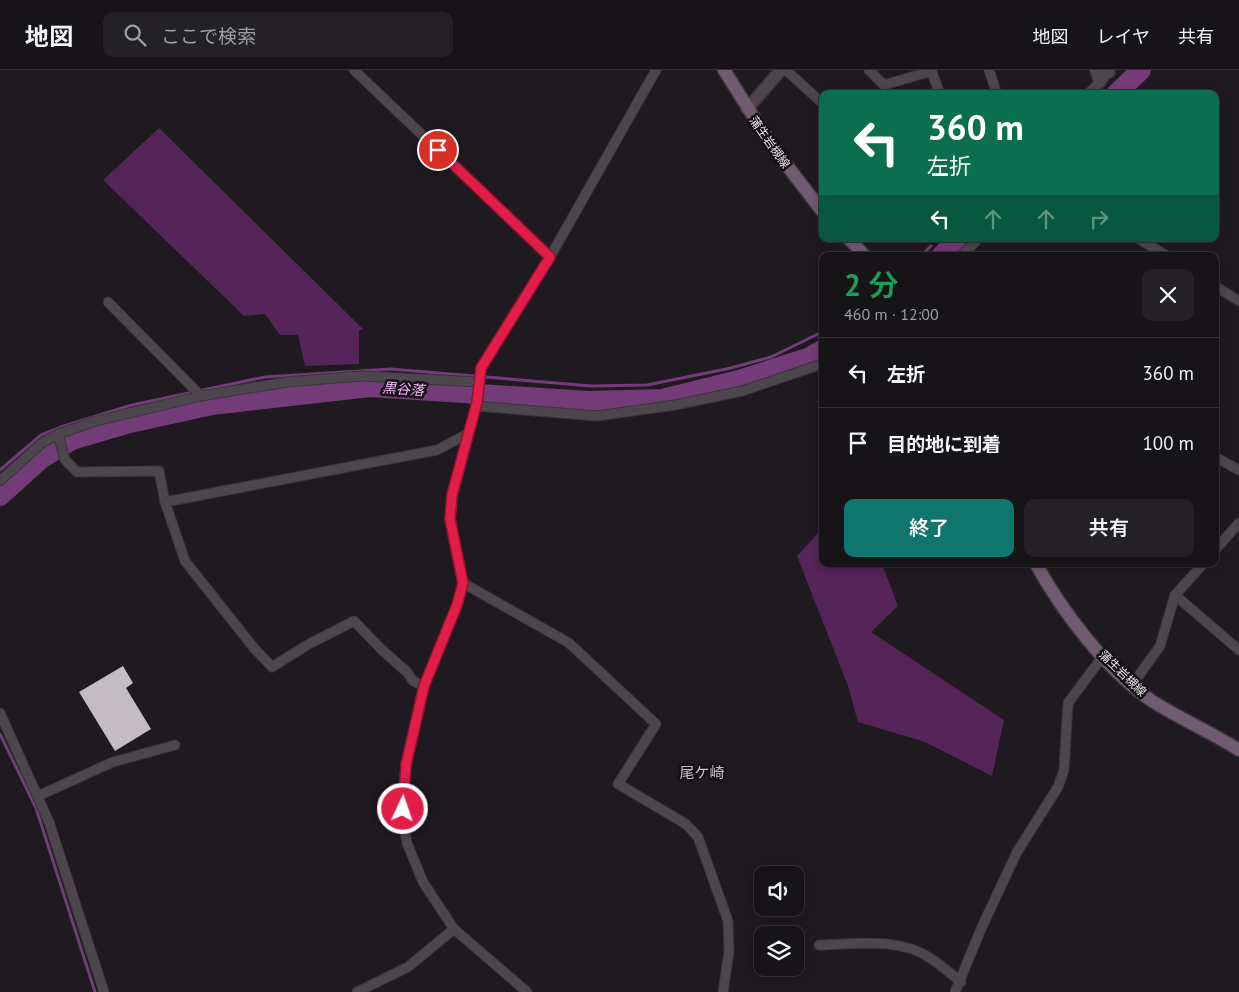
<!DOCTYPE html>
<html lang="ja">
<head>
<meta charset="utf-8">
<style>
  body { margin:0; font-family:"PT Sans","Noto Sans JP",sans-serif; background:#242125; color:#f1f3f6; height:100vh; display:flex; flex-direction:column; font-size:19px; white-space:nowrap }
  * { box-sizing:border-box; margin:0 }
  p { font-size:16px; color:#9e9ea2 }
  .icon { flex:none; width:28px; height:28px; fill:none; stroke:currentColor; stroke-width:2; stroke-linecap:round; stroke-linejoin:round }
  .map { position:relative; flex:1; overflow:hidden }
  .sheet { position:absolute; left:819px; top:182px; width:400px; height:315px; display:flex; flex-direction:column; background:#171418; border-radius:10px; box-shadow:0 2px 8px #0003,0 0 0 1px #363337 }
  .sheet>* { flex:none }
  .guide { position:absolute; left:819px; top:20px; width:400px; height:152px; border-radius:10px; box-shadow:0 2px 8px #0003,0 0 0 1px #363337; background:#0b6e4f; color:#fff; overflow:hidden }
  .controls { position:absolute; left:754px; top:796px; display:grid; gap:10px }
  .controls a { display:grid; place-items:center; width:50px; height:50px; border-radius:10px; background:#171418; box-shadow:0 2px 8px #0003,0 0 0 1px #363337; font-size:25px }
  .pin { position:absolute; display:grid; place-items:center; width:42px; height:42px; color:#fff; margin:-21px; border:2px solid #fff; border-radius:50%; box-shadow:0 1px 5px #0007 }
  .me { position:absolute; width:55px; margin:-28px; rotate:3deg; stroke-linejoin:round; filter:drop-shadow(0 0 4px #0008) }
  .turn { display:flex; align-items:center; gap:18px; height:105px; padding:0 25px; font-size:22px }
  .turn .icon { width:65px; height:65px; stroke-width:2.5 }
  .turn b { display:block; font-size:35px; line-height:42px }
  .lanes { display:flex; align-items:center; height:48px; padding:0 25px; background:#0003; justify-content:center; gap:25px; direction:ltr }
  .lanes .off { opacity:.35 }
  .round { display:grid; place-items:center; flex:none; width:52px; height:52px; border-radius:10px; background:#242125 }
  .summary { display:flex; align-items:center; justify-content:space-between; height:85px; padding:0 25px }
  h1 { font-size:30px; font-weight:600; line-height:38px; color:#1e9e55 }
  .button { display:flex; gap:10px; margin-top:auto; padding:10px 25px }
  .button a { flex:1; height:58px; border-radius:10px; background:#0f766e; color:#fff; font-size:20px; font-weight:600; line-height:58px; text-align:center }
  .button a+a { background:#242125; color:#f1f3f6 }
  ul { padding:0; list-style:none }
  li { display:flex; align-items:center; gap:15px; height:70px; padding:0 25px; border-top:1px solid #363337 }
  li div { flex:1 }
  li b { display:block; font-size:19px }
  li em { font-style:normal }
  header { display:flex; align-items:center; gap:30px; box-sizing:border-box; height:70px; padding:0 25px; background:#171418; border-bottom:1px solid #363337 }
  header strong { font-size:24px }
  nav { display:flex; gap:28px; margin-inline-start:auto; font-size:18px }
  .search { width:350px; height:45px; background:#242125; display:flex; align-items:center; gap:12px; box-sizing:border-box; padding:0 18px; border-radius:10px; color:#9e9ea2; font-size:19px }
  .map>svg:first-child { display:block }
</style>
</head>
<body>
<header>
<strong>地図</strong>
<div class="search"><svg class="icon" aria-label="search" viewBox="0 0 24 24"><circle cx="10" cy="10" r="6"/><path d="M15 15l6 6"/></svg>ここで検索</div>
<nav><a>地図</a><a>レイヤ</a><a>共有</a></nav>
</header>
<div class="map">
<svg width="1239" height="922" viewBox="0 0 1239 922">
  <rect width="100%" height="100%" fill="#1f1a20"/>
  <g fill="#552459">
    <polygon points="159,58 364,260 359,260 359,294 305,296 298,265 280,265 265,244 244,246 103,110"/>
    <polygon points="820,461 822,461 822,494 882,494 898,536 871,562 1004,650 992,706 925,672 858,652 848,616 797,486"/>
  </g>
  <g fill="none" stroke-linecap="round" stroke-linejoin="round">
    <g stroke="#743b79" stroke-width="3">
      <polyline points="921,186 931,176"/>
      <polyline points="0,400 41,365 64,356 132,335 265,307 391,299 591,316 647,315 731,298 771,287 822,262"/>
      <polyline points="0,664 36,738 95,922"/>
    </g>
    <g stroke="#743b79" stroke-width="20">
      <polyline points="1116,24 1141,0"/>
      <polyline points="941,186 957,169"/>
      <polyline points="0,426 41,389 72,370 130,353 212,335 370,317 589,331 662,329 739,310 810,287 822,280"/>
    </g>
  </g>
  <polygon fill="#c3bcc3" points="123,596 133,613 126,618 151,659 115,681 79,622"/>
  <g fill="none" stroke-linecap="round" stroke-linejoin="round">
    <defs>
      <g id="minor">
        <polyline points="354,0 550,187"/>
        <polyline points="786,0 822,33"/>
        <polyline points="869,0 884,15 932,1"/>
        <polyline points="931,0 940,24"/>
        <polyline points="989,0 997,24"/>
        <polyline points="1088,24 1104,8"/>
        <polyline points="1139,169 1167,186"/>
        <polyline points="961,186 978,169"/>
        <polyline points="1215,216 1239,231"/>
        <polyline points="108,232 201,326"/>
        <polyline points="476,336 597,346 675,335 742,321 822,294"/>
        <polyline points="58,364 65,390 77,402 159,401 165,432 185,491 254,578 272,597 309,574 354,551 382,580 407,602 413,611 424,616"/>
        <polyline points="1215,387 1239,400"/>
        <polyline points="0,411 42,373 58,364 96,351 201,326 287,312 361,306 479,312"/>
        <polyline points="165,432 437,380 469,363"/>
        <polyline points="1215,480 1239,453"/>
        <polyline points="463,513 569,573 656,654 618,714 686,754 698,767 728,851 729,882 723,922"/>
        <polyline points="1175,525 1239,580"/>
        <polyline points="1132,615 1160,576 1175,525 1203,494"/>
        <polyline points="0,643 49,752 104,922"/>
        <polyline points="38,726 113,692 175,675"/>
        <path d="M819,875C855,874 899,867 930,888C941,895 951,904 961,912"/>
        <polyline points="357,922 408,897 454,859"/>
        <polyline points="527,922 454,859 423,812 407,773 402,749 406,695 424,616 457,535 463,513 450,449 453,425 477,332 481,298 550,187 656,0"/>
        <polyline points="955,922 981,859 1017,782 1058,717 1064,700 1068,633 1103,586"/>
      </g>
      <g id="tertiary">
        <polyline points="1096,0 1100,12"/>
        <polyline points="1108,0 1109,2"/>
        <polyline points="747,39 781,0"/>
      </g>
      <g id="secondary">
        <polyline points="724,0 772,76 822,141"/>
        <polyline points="849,169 865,186"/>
        <path d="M1036,494C1062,541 1107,601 1152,631C1180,649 1211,662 1239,680"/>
      </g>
    </defs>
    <use href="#minor" stroke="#393639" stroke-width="11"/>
    <use href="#tertiary" stroke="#393639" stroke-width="14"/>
    <use href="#secondary" stroke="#393639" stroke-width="15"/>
    <use href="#minor" stroke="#4d474d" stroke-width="9"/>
    <use href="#tertiary" stroke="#4d474d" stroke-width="11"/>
    <use href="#secondary" stroke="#715b72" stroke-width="12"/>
  </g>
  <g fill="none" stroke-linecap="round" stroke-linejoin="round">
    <defs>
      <polyline id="route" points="403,739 406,695 424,616 457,535 463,513 450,449 452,425 477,332 481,298 550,187 438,80"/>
    </defs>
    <use href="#route" stroke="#92132f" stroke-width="12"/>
    <use href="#route" stroke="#e11d48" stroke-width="9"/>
  </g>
  <g text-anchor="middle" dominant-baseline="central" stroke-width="5" stroke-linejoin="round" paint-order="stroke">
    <g font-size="12" fill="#e5e2e5" stroke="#161116">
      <text transform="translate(770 72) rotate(55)">蒲生岩槻線</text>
      <text transform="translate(1123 603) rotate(44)">蒲生岩槻線</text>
    </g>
    <g font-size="14" font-style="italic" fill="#f7b5fb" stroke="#161116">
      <text transform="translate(403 319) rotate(4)">黒谷落</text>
    </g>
    <g font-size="15" fill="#c6bfc6" stroke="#161116">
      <text x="702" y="702">尾ケ崎</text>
    </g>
  </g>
</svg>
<div class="controls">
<a><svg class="icon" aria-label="sound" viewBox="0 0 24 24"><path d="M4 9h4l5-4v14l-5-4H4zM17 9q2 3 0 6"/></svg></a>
<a><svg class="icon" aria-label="layers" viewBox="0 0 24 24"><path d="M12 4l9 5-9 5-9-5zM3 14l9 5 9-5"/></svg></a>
</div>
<div class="pin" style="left:438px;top:80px;background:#d93025"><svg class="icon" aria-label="arrive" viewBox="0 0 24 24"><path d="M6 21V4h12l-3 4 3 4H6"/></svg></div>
<svg class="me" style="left:403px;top:739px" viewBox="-20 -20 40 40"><circle r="17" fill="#e11d48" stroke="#fff" stroke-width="3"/><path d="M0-11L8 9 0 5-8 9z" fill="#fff"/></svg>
<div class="guide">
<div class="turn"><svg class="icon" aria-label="left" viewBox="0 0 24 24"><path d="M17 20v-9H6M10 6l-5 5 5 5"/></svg><div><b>360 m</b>左折</div></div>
<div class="lanes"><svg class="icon" aria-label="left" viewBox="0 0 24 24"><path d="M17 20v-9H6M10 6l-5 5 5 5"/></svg><svg class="icon off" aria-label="ahead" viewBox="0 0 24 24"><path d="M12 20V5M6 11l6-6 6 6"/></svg><svg class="icon off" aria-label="ahead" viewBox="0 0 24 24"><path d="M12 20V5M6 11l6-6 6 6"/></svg><svg class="icon off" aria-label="right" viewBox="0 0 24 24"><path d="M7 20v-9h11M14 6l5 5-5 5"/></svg></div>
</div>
<section class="sheet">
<div class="summary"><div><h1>2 分</h1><p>460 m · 12:00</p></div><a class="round"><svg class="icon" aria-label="close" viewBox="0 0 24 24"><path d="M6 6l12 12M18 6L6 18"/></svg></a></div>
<ul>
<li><svg class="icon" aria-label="left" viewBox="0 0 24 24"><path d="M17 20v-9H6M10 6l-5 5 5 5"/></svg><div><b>左折</b></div><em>360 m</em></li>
<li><svg class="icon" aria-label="arrive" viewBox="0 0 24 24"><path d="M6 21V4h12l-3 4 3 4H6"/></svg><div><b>目的地に到着</b></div><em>100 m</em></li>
</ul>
<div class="button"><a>終了</a><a>共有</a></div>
</section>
</div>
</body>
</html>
